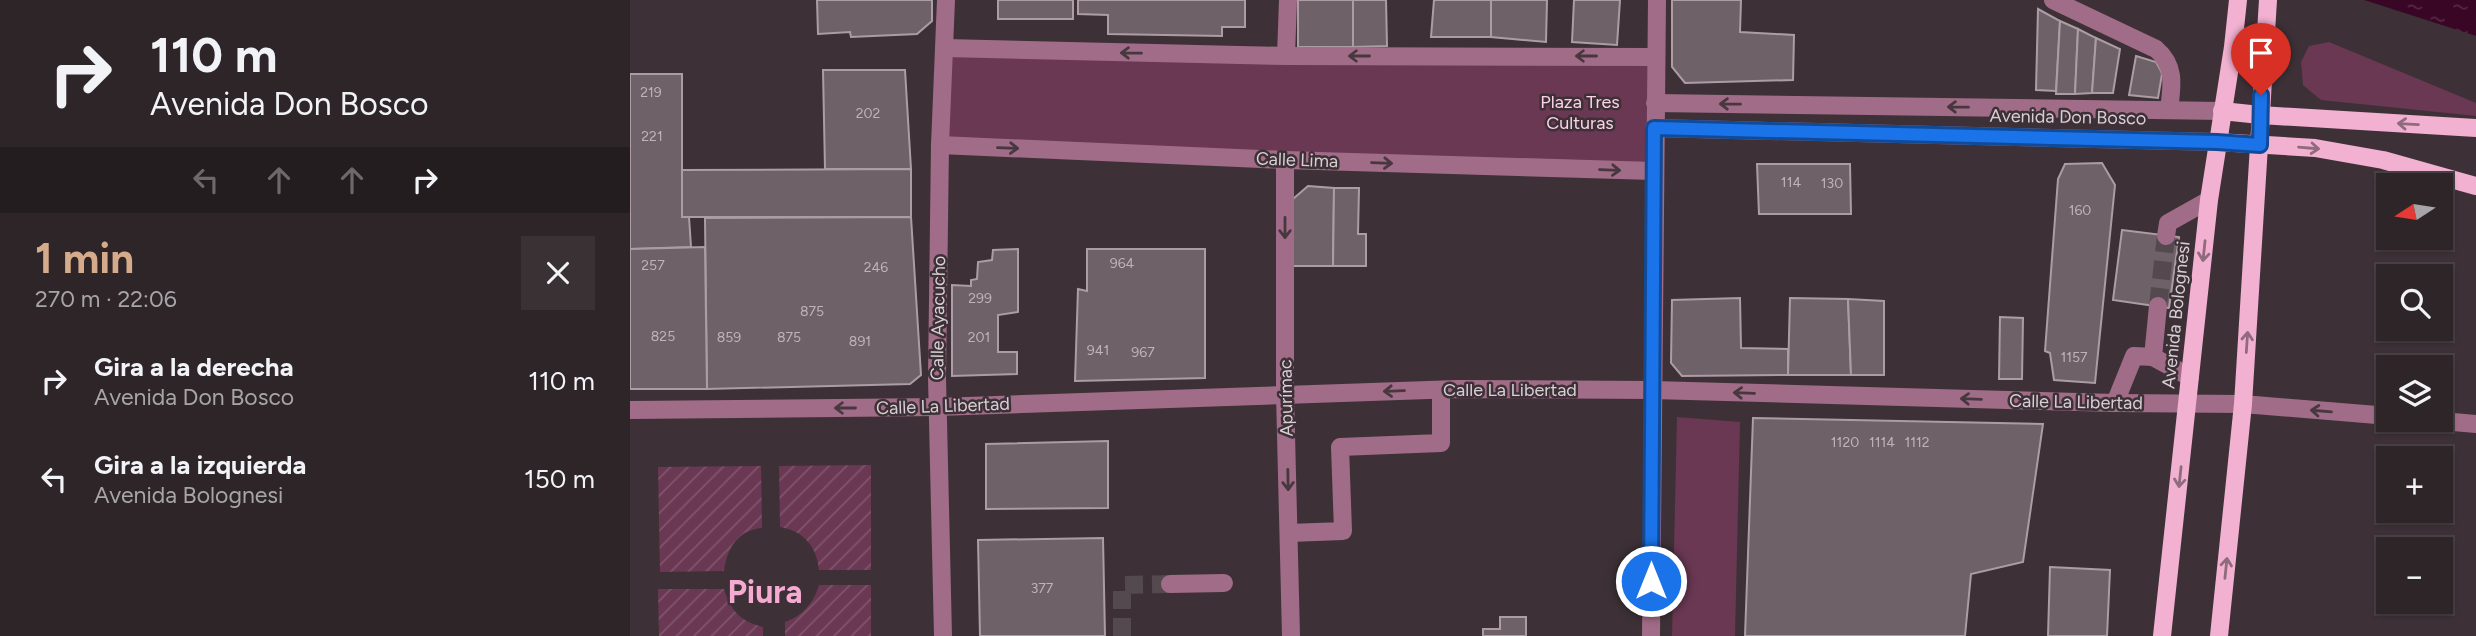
<!DOCTYPE html>
<html lang="es">
<head>
<meta charset="utf-8">
<style>
  body { margin:0; font-family:Figtree,sans-serif; background:#3a3135; color:#f1f3f6; height:100vh; display:flex; flex-direction:column; font-size:26px; white-space:nowrap }
  * { box-sizing:border-box; margin:0 }
  p { font-size:23px; color:#a7a5a8 }
  .icon { flex:none; width:38px; height:38px; fill:none; stroke:currentColor; stroke-width:2; stroke-linecap:round; stroke-linejoin:round }
  .map { position:relative; flex:1; overflow:hidden }
  .panel { display:flex; flex-direction:column; background:#2e2529; width:630px }
  .panel>* { flex:none }
  .top-card { background:#2e2529; color:#f1f3f6; overflow:hidden }
  .needle { width:46px; rotate:258deg }
  .fabs { position:absolute; left:1746px; top:173px; display:grid; gap:14px }
  .fabs a { display:grid; place-items:center; width:77px; height:77px; border-radius:0px; background:#2e2529; box-shadow:0 2px 5px #0004,0 0 0 2px #494246; font-size:35px }
  .pin { position:absolute; display:grid; place-items:center; width:60px; height:60px; color:#fff; margin:-72px -30px; border-radius:50% 50% 50% 0; rotate:-45deg; box-shadow:0 0 7px #0007 }
  .pin .icon { rotate:45deg }
  .me { position:absolute; width:77px; margin:-38px; rotate:0deg; stroke-linejoin:round; filter:drop-shadow(0 0 5px #0008) }
  .turn { display:flex; align-items:center; gap:24px; height:147px; padding:0 35px; font-size:32px }
  .turn .icon { width:91px; height:91px; stroke-width:2.5 }
  .turn b { display:block; font-size:49px; line-height:60px }
  .lanes { display:flex; align-items:center; height:66px; padding:0 35px; background:#0003; justify-content:center; gap:35px; direction:ltr }
  .lanes .off { opacity:.35 }
  .round { display:grid; place-items:center; flex:none; width:74px; height:74px; border-radius:0px; background:#3a3135 }
  .headline { display:flex; align-items:center; justify-content:space-between; height:119px; padding:0 35px }
  h1 { font-size:42px; font-weight:700; line-height:52px; color:#d6ab8b }
  ul { padding:0; list-style:none }
  li { display:flex; align-items:center; gap:21px; height:98px; padding:0 35px }
  li div { flex:1 }
  li b { display:block; font-size:26px }
  li em { font-style:normal }
  main { display:flex; flex:1; min-height:0 }
  .map>svg:first-child { display:block }
</style>
</head>
<body>
<main>
<section class="panel">
<div class="top-card">
<div class="turn"><svg class="icon" aria-label="right" viewBox="0 0 24 24"><path d="M7 20v-9h11M14 6l5 5-5 5"/></svg><div><b>110 m</b>Avenida Don Bosco</div></div>
<div class="lanes"><svg class="icon off" aria-label="left" viewBox="0 0 24 24"><path d="M17 20v-9H6M10 6l-5 5 5 5"/></svg><svg class="icon off" aria-label="ahead" viewBox="0 0 24 24"><path d="M12 20V5M6 11l6-6 6 6"/></svg><svg class="icon off" aria-label="ahead" viewBox="0 0 24 24"><path d="M12 20V5M6 11l6-6 6 6"/></svg><svg class="icon" aria-label="right" viewBox="0 0 24 24"><path d="M7 20v-9h11M14 6l5 5-5 5"/></svg></div>
</div>
<div class="headline"><div><h1>1 min</h1><p>270 m · 22:06</p></div><a class="round"><svg class="icon" aria-label="close" viewBox="0 0 24 24"><path d="M6 6l12 12M18 6L6 18"/></svg></a></div>
<ul>
<li><svg class="icon" aria-label="right" viewBox="0 0 24 24"><path d="M7 20v-9h11M14 6l5 5-5 5"/></svg><div><b>Gira a la derecha</b><p>Avenida Don Bosco</p></div><em>110 m</em></li>
<li><svg class="icon" aria-label="left" viewBox="0 0 24 24"><path d="M17 20v-9H6M10 6l-5 5 5 5"/></svg><div><b>Gira a la izquierda</b><p>Avenida Bolognesi</p></div><em>150 m</em></li>
</ul>
</section>
<div class="map">
<svg width="1846" height="636" viewBox="0 0 1846 636">
  <defs>
    <pattern id="garden-furrows" width="10" height="10" patternUnits="userSpaceOnUse" patternTransform="scale(1.75)"><rect width="10" height="10" fill="#6a3853"/><path d="M-1 1l2-2M0 10L10 0M9 11l2-2" fill="none" stroke="#7f546b"/></pattern>
    <pattern id="water-ripples" width="26" height="14" patternUnits="userSpaceOnUse" patternTransform="scale(1.75)"><rect width="26" height="14" fill="#3a0626"/><path d="M2 4q2-2 4 0t4 0M15 11q2-2 4 0t4 0" fill="none" stroke="#562945"/></pattern>
  </defs>
  <rect width="100%" height="100%" fill="#3d3137"/>
  <g fill="#6a3853">
    <polygon points="1699,42 1846,103 1846,116 1691,100 1673,85 1671,62 1679,46"/>
    <polygon points="315,48 1025,57 1024,171 310,145"/>
    <polygon points="1047,417 1110,422 1105,636 1042,636"/>
  </g>
  <g fill="url(#garden-furrows)">
    <path d="M241,465V570H189C187,547 174,531 150,527L149,466Z"/>
    <path d="M131,466L132,528C108,530 97,548 94,571L30,572L28,467Z"/>
    <path d="M189,585H241V636H155V622C172,616 184,603 189,585Z"/>
    <path d="M28,589H94C101,611 110,621 133,627V636H29Z"/>
  </g>
  <polygon fill="url(#water-ripples)" points="1734,0 1846,0 1846,36"/>
  <g fill="#6f6168" stroke="#ac9da4" stroke-width="2">
    <polygon points="187,0 302,0 302,21 287,34 221,37 220,32 188,34"/>
    <rect x="368" y="0" width="75" height="19"/>
    <polygon points="448,0 615,0 615,27 592,27 592,36 478,34 478,15 448,14"/>
    <rect x="668" y="0" width="55" height="47"/>
    <polygon points="723,0 756,0 757,46 723,47"/>
    <polygon points="804,0 861,0 861,37 801,37"/>
    <polygon points="861,0 917,0 916,42 861,37"/>
    <polygon points="944,0 990,0 987,45 942,42"/>
    <polygon points="1042,0 1111,0 1110,32 1164,35 1163,80 1055,83 1042,67"/>
    <polygon points="1408,9 1430,21 1426,91 1406,90"/>
    <polygon points="1430,21 1448,29 1445,94 1426,94"/>
    <polygon points="1448,29 1466,38 1462,93 1445,94"/>
    <polygon points="1466,38 1490,49 1483,93 1462,93"/>
    <polygon points="1506,56 1526,62 1530,69 1532,74 1528,98 1499,95"/>
    <polygon points="193,70 275,70 281,169 195,169"/>
    <polygon points="0,74 52,74 52,217 59,217 61,247 0,249"/>
    <polygon points="1472,163 1485,185 1465,383 1424,380 1420,353 1415,351 1428,179 1435,164"/>
    <polygon points="1127,164 1220,164 1221,214 1129,214"/>
    <polygon points="281,169 281,217 52,217 52,170"/>
    <polygon points="678,186 704,188 703,266 663,266 663,199"/>
    <polygon points="704,188 729,188 728,234 736,234 736,266 703,266"/>
    <polygon points="281,217 291,375 280,384 77,389 75,218"/>
    <polygon points="1492,230 1549,237 1539,308 1483,300"/>
    <polygon points="75,247 77,389 0,389 0,249"/>
    <polygon points="388,249 388,312 368,315 368,352 387,352 387,374 322,376 322,285 341,286 341,280 347,279 348,262 362,260 363,250"/>
    <polygon points="457,249 575,249 575,378 445,381 448,289 457,291"/>
    <polygon points="1110,298 1111,348 1158,349 1158,375 1052,376 1041,363 1042,300"/>
    <polygon points="1160,298 1218,299 1221,375 1158,375"/>
    <polygon points="1218,299 1254,301 1254,375 1221,375"/>
    <polygon points="1370,317 1393,318 1392,379 1369,379"/>
    <polygon points="1123,418 1413,424 1393,562 1341,574 1335,636 1115,636"/>
    <polygon points="478,441 478,508 356,509 356,444"/>
    <polygon points="473,538 475,636 350,636 348,540"/>
    <polygon points="1420,567 1480,570 1477,636 1418,636"/>
    <polygon points="870,617 896,617 896,636 853,636 853,629 870,629"/>
  </g>
  <g fill="none" stroke-linecap="round" stroke-linejoin="round">
    <g stroke="#54494e" stroke-width="18" stroke-dasharray="18 9" stroke-linecap="butt">
      <polyline points="1528,306 1536,236"/>
      <polyline points="492,636 492,585 540,584"/>
    </g>
    <g stroke="#a16c87" stroke-width="18">
      <path d="M1423,0L1526,49C1546,66 1542,86 1539,110"/>
      <polyline points="315,48 656,56 1025,57"/>
      <polyline points="656,56 658,0"/>
      <polyline points="1025,103 1592,111"/>
      <polyline points="1024,128 1587,142"/>
      <polyline points="310,145 655,160 1024,171"/>
      <polyline points="655,160 655,394 661,636"/>
      <polyline points="1536,236 1538,223 1579,200"/>
      <polyline points="1528,306 1523,357 1560,377"/>
      <polyline points="1485,403 1504,356 1523,357"/>
      <polyline points="0,410 308,407 827,389 1023,390 1485,403 1613,404 1759,416"/>
      <polyline points="1801,420 1846,424"/>
      <polyline points="659,533 713,531 710,447 811,443 811,390"/>
      <polyline points="540,584 594,583"/>
      <polyline points="313,636 307,378 310,145 316,0"/>
      <polyline points="1021,636 1027,0"/>
    </g>
    <g stroke="#f3b1d2" stroke-width="18">
      <polyline points="1592,111 1630,115 1846,128"/>
      <polyline points="1587,142 1685,148 1753,160 1846,186"/>
      <polyline points="1532,636 1579,200 1603,47 1608,0"/>
      <polyline points="1589,636 1613,404 1638,0"/>
    </g>
  </g>
  <defs><path id="oneway-shaft" d="M-6 0H5M1.5-3L5.5 0L1.5 3" fill="none" stroke-width="1.6" stroke-linecap="round" stroke-linejoin="round" transform="scale(1.75)"/></defs>
  <g stroke="#47373f">
    <use href="#oneway-shaft" transform="translate(501 53) rotate(-179)"/>
    <use href="#oneway-shaft" transform="translate(729 56) rotate(-180)"/>
    <use href="#oneway-shaft" transform="translate(956 56) rotate(-180)"/>
    <use href="#oneway-shaft" transform="translate(1100 104) rotate(-179)"/>
    <use href="#oneway-shaft" transform="translate(1328 107) rotate(-179)"/>
    <use href="#oneway-shaft" transform="translate(378 148) rotate(2)"/>
    <use href="#oneway-shaft" transform="translate(752 163) rotate(2)"/>
    <use href="#oneway-shaft" transform="translate(980 170) rotate(2)"/>
    <use href="#oneway-shaft" transform="translate(655 228) rotate(90)"/>
    <use href="#oneway-shaft" transform="translate(764 391) rotate(178)"/>
    <use href="#oneway-shaft" transform="translate(1114 393) rotate(-178)"/>
    <use href="#oneway-shaft" transform="translate(1341 399) rotate(-178)"/>
    <use href="#oneway-shaft" transform="translate(215 408) rotate(180)"/>
    <use href="#oneway-shaft" transform="translate(1691 411) rotate(-175)"/>
    <use href="#oneway-shaft" transform="translate(658 480) rotate(89)"/>
  </g>
  <g stroke="#8f6b7d">
    <use href="#oneway-shaft" transform="translate(1778 124) rotate(-177)"/>
    <use href="#oneway-shaft" transform="translate(1679 148) rotate(5)"/>
    <use href="#oneway-shaft" transform="translate(1574 251) rotate(96)"/>
    <use href="#oneway-shaft" transform="translate(1617 342) rotate(-86)"/>
    <use href="#oneway-shaft" transform="translate(1550 477) rotate(96)"/>
    <use href="#oneway-shaft" transform="translate(1596 568) rotate(-84)"/>
  </g>
  <g fill="none" stroke-linecap="round" stroke-linejoin="round">
    <defs>
      <polyline id="route" points="1021,581 1024,128 1587,142 1630,145 1631,95"/>
    </defs>
    <use href="#route" stroke="#114b97" stroke-width="18"/>
    <use href="#route" stroke="#1a73e8" stroke-width="12"/>
  </g>
  <g text-anchor="middle" dominant-baseline="central" stroke-width="5" stroke-linejoin="round" paint-order="stroke">
    <g font-size="14" fill="#bdb4b8">
      <text x="21" y="92">219</text>
      <text x="238" y="113">202</text>
      <text x="22" y="136">221</text>
      <text x="1161" y="182">114</text>
      <text x="1202" y="183">130</text>
      <text x="1450" y="210">160</text>
      <text x="492" y="263">964</text>
      <text x="23" y="265">257</text>
      <text x="246" y="267">246</text>
      <text x="350" y="298">299</text>
      <text x="182" y="311">875</text>
      <text x="33" y="336">825</text>
      <text x="99" y="337">859</text>
      <text x="159" y="337">875</text>
      <text x="349" y="337">201</text>
      <text x="230" y="341">891</text>
      <text x="468" y="350">941</text>
      <text x="513" y="352">967</text>
      <text x="1444" y="357">1157</text>
      <text x="1215" y="442">1120</text>
      <text x="1252" y="442">1114</text>
      <text x="1287" y="442">1112</text>
      <text x="412" y="588">377</text>
    </g>
    <g font-size="18" fill="#fcd0e5" stroke="#3d3137">
      <text x="950" y="102">Plaza Tres<tspan x="950" dy="21">Culturas</tspan></text>
    </g>
    <g font-size="18" fill="#d7cfd3" stroke="#3d3137">
      <text transform="translate(1438 117) rotate(1)">Avenida Don Bosco</text>
      <text transform="translate(667 160) rotate(2)">Calle Lima</text>
      <text transform="translate(1546 315) rotate(-84)">Avenida Bolognesi</text>
      <text transform="translate(308 318) rotate(-89)">Calle Ayacucho</text>
      <text x="880" y="390">Calle La Libertad</text>
      <text transform="translate(656 398) rotate(-91)">Apurímac</text>
      <text transform="translate(1446 402) rotate(1)">Calle La Libertad</text>
      <text transform="translate(313 406) rotate(-2)">Calle La Libertad</text>
    </g>
    <g font-size="32" font-weight="bold" fill="#f5aad1" stroke="#3d3137">
      <text x="135" y="592">Piura</text>
    </g>
  </g>
</svg>
<div class="fabs">
<a><svg class="needle" viewBox="-14 -14 28 28"><path d="M0-13l5 13h-10z" fill="#e53935"/><path d="M0 13l5-13h-10z" fill="#a7a5a8"/></svg></a>
<a><svg class="icon" aria-label="search" viewBox="0 0 24 24"><circle cx="10" cy="10" r="6"/><path d="M15 15l6 6"/></svg></a>
<a><svg class="icon" aria-label="layers" viewBox="0 0 24 24"><path d="M12 4l9 5-9 5-9-5zM3 14l9 5 9-5"/></svg></a>
<a>+</a>
<a>−</a>
</div>
<div class="pin" style="left:1631px;top:95px;background:#d93025"><svg class="icon" aria-label="arrive" viewBox="0 0 24 24"><path d="M6 21V4h12l-3 4 3 4H6"/></svg></div>
<svg class="me" style="left:1021px;top:581px" viewBox="-20 -20 40 40"><circle r="17" fill="#1a73e8" stroke="#fff" stroke-width="3"/><path d="M0-11L8 9 0 5-8 9z" fill="#fff"/></svg>
</div>
</main>
</body>
</html>
